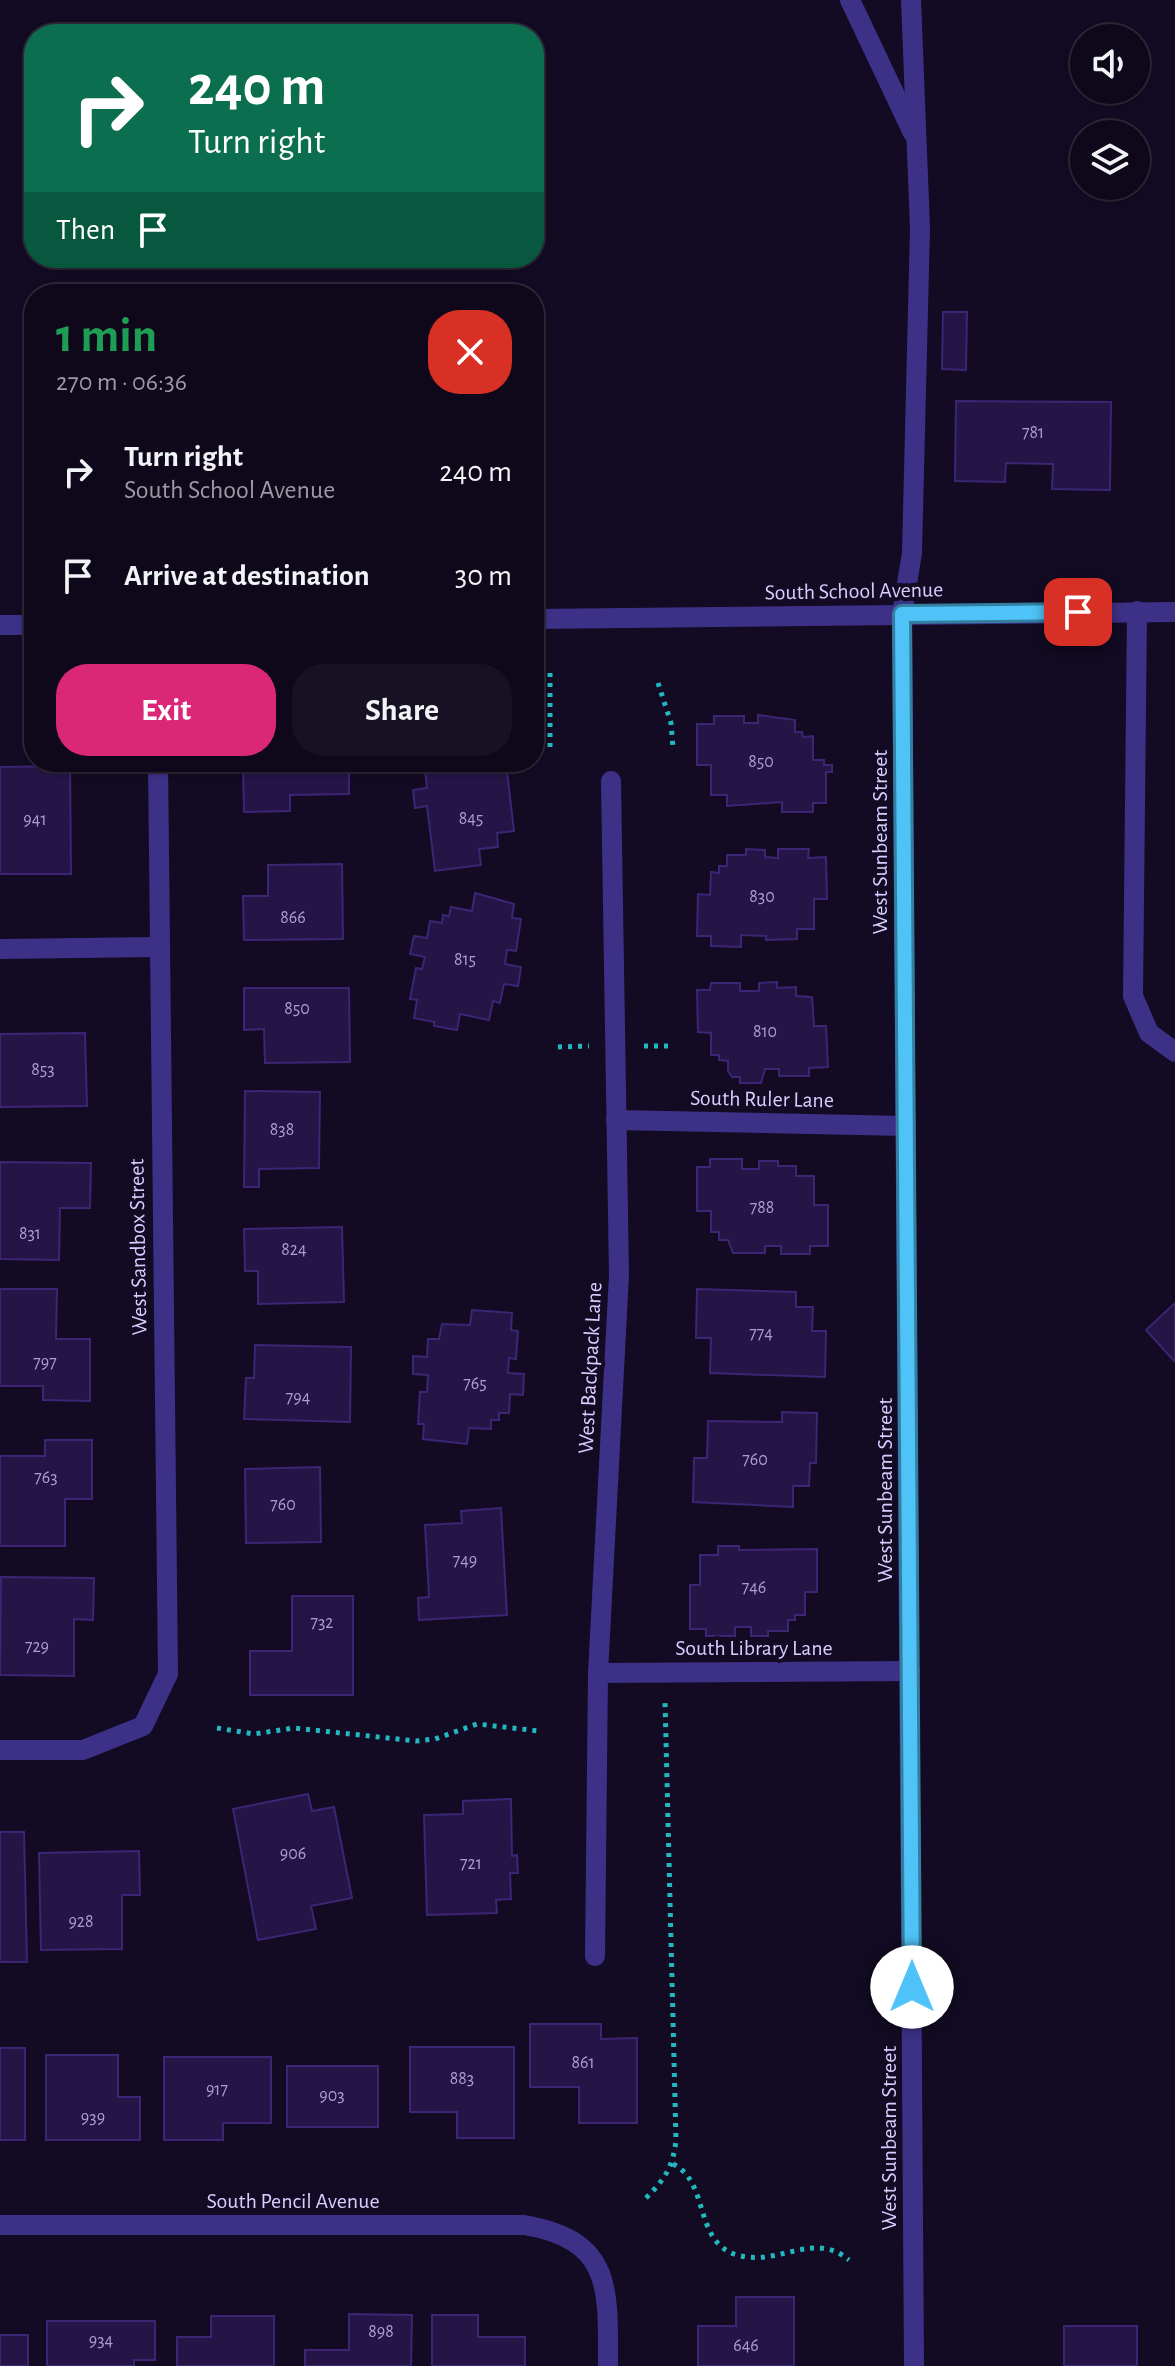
<!DOCTYPE html>
<html lang="en">
<head>
<meta charset="utf-8">
<style>
  body { margin:0; font-family:"Alegreya Sans",sans-serif; background:#171123; color:#f1f3f6; height:100vh; display:flex; flex-direction:column; font-size:30px; white-space:nowrap }
  * { box-sizing:border-box; margin:0 }
  p { font-size:26px; color:#9b9aa2 }
  .icon { flex:none; width:44px; height:44px; fill:none; stroke:currentColor; stroke-width:2; stroke-linecap:round; stroke-linejoin:round }
  .map { position:relative; flex:1; overflow:hidden }
  .panel { position:absolute; left:24px; top:284px; width:520px; height:488px; display:flex; flex-direction:column; background:#0e081a; border-radius:32px; box-shadow:0 2px 6px #0004,0 0 0 2px #2e2939 }
  .panel>* { flex:none }
  .top-card { position:absolute; left:24px; top:24px; width:520px; height:244px; border-radius:32px; box-shadow:0 2px 6px #0004,0 0 0 2px #2e2939; background:#0b6e4f; color:#fff; overflow:hidden }
  .tools { position:absolute; left:1070px; top:24px; display:grid; gap:16px }
  .tools a { display:grid; place-items:center; width:80px; height:80px; border-radius:50%; background:#0e081a; box-shadow:0 2px 6px #0004,0 0 0 2px #2e2939; font-size:40px }
  .pin { position:absolute; display:grid; place-items:center; width:68px; height:68px; color:#fff; margin:-34px; border-radius:16px; box-shadow:0 4px 12px #0006 }
  .me { position:absolute; width:88px; margin:-44px; rotate:0deg; stroke-linejoin:round; filter:drop-shadow(0 0 6px #0008) }
  .turn { display:flex; align-items:center; gap:28px; height:168px; padding:0 32px; font-size:36px }
  .turn .icon { width:104px; height:104px; stroke-width:2.5 }
  .turn b { display:block; font-size:56px; line-height:68px }
  .then { display:flex; align-items:center; height:76px; padding:0 32px; background:#0003; gap:16px; font-size:30px }
  .round { display:grid; place-items:center; flex:none; width:84px; height:84px; border-radius:32px; background:#171123 }
  .overview { display:flex; align-items:center; justify-content:space-between; height:136px; padding:0 32px }
  h1 { font-size:48px; font-weight:700; line-height:60px; color:#1e9e55 }
  .button { display:flex; gap:16px; margin-top:auto; padding:16px 32px }
  .button a { flex:1; height:92px; border-radius:32px; background:#db2777; color:#fff; font-size:32px; font-weight:700; line-height:92px; text-align:center }
  .button a+a { background:#171123; color:#f1f3f6 }
  ul { padding:0; list-style:none }
  li { display:flex; align-items:center; gap:24px; height:104px; padding:0 32px }
  li div { flex:1 }
  li b { display:block; font-size:30px }
  li em { font-style:normal }
  .map>svg:first-child { display:block }
</style>
</head>
<body>
<div class="map">
<svg width="1175" height="2366" viewBox="0 0 1175 2366">
  <rect width="100%" height="100%" fill="#120b23"/>
  <g fill="#241546" stroke="#3c2574" stroke-width="2">
    <polygon points="943,312 967,312 966,370 942,369"/>
    <polygon points="956,401 1111,402 1110,490 1052,489 1053,464 1006,463 1005,482 955,481"/>
    <polygon points="758,715 795,720 795,732 802,732 803,737 813,736 813,760 824,760 824,765 832,765 832,772 826,772 826,803 813,803 813,812 782,812 782,802 727,806 727,795 711,795 711,765 697,765 697,724 714,724 714,716 744,716 744,723 758,723"/>
    <polygon points="243,762 349,762 349,794 290,795 290,811 244,812"/>
    <polygon points="439,762 510,762 511,770 507,771 514,831 497,833 498,847 479,849 481,865 435,871 427,806 415,808 413,790 427,788 425,769 440,767"/>
    <polygon points="70,766 71,874 0,874 0,767"/>
    <polygon points="746,849 765,850 765,857 778,858 778,849 809,849 808,858 826,857 827,899 814,899 814,929 797,929 797,939 766,940 766,936 741,935 741,947 711,946 711,936 697,936 698,894 710,895 711,872 719,873 719,866 727,866 727,855 746,855"/>
    <polygon points="342,864 343,939 244,940 243,896 268,896 268,865"/>
    <polygon points="475,893 514,904 512,918 521,919 516,951 507,950 505,964 521,967 518,986 504,984 500,1003 493,1001 489,1020 460,1014 457,1030 434,1026 434,1022 414,1018 417,1000 410,999 416,968 422,969 425,957 410,954 414,936 427,938 430,921 442,923 443,915 449,916 451,907 472,911"/>
    <polygon points="777,982 777,988 796,987 796,996 812,997 814,1026 826,1026 828,1067 809,1068 809,1076 779,1076 779,1069 765,1069 761,1083 740,1083 740,1077 732,1077 728,1071 728,1061 719,1060 719,1055 711,1055 711,1033 698,1032 697,990 710,990 711,983 740,983 740,991 759,991 759,983"/>
    <polygon points="244,988 349,988 350,1062 265,1063 264,1029 244,1030"/>
    <polygon points="85,1033 87,1106 0,1107 0,1034"/>
    <polygon points="245,1091 320,1092 319,1168 259,1169 259,1187 244,1187"/>
    <polygon points="710,1159 742,1159 742,1169 759,1169 759,1161 778,1161 778,1166 796,1166 796,1176 814,1176 814,1205 828,1205 828,1246 810,1246 810,1254 781,1254 781,1246 765,1246 765,1253 733,1253 728,1240 719,1240 719,1232 711,1232 711,1211 697,1211 697,1167 710,1167"/>
    <polygon points="0,1162 91,1163 90,1208 60,1208 59,1260 0,1259"/>
    <polygon points="342,1227 344,1302 258,1304 258,1271 245,1271 244,1229"/>
    <polygon points="0,1289 57,1289 56,1339 90,1339 90,1401 43,1400 43,1386 0,1386"/>
    <polygon points="697,1289 796,1292 796,1307 813,1307 812,1331 826,1331 825,1377 710,1373 711,1338 696,1338"/>
    <polygon points="1175,1303 1175,1362 1146,1330"/>
    <polygon points="472,1310 512,1313 511,1330 518,1331 516,1359 509,1358 508,1373 524,1374 523,1395 510,1394 509,1413 499,1413 499,1420 491,1420 491,1429 469,1428 467,1444 423,1439 424,1424 418,1424 420,1392 427,1392 428,1375 413,1374 413,1356 427,1357 428,1339 439,1339 442,1324 470,1325"/>
    <polygon points="255,1345 351,1347 350,1422 244,1419 246,1378 254,1378"/>
    <polygon points="782,1412 817,1413 816,1463 810,1463 809,1486 793,1486 793,1507 693,1502 694,1458 707,1458 708,1421 782,1422"/>
    <polygon points="45,1440 92,1440 92,1499 65,1499 65,1546 0,1546 0,1456 45,1456"/>
    <polygon points="320,1467 321,1542 246,1543 245,1469"/>
    <polygon points="501,1508 507,1615 419,1620 418,1598 429,1597 425,1525 462,1523 461,1511"/>
    <polygon points="718,1546 739,1546 739,1550 817,1549 817,1592 805,1592 805,1615 795,1615 795,1620 788,1620 788,1631 768,1631 768,1636 751,1636 751,1627 735,1627 735,1636 706,1636 706,1629 690,1629 690,1585 700,1585 700,1555 718,1555"/>
    <polygon points="1,1577 94,1578 93,1620 74,1619 74,1676 0,1675"/>
    <polygon points="292,1596 353,1596 353,1695 250,1695 250,1651 292,1651"/>
    <polygon points="308,1794 312,1811 334,1807 352,1898 311,1906 316,1929 258,1940 233,1809"/>
    <polygon points="511,1799 512,1856 517,1855 518,1873 510,1873 511,1899 496,1900 497,1913 427,1915 424,1815 463,1814 463,1801"/>
    <polygon points="0,1832 24,1832 27,1962 0,1962"/>
    <polygon points="139,1851 140,1895 122,1895 122,1949 41,1950 39,1853"/>
    <polygon points="530,2024 601,2024 601,2039 637,2038 637,2123 579,2123 579,2087 530,2087"/>
    <polygon points="410,2047 514,2047 514,2138 457,2138 457,2112 410,2112"/>
    <rect x="0" y="2048" width="25" height="92"/>
    <polygon points="46,2055 118,2055 118,2097 140,2097 140,2140 46,2140"/>
    <polygon points="164,2057 271,2057 271,2123 223,2123 223,2140 164,2140"/>
    <rect x="287" y="2066" width="91" height="61"/>
    <polygon points="736,2297 794,2297 794,2366 698,2366 698,2326 736,2326"/>
    <polygon points="349,2314 412,2315 411,2366 305,2366 305,2350 349,2350"/>
    <polygon points="432,2315 478,2315 478,2337 525,2337 525,2366 432,2366"/>
    <polygon points="211,2316 274,2316 274,2366 177,2366 177,2337 211,2337"/>
    <polygon points="47,2321 155,2321 155,2360 134,2360 134,2366 47,2366"/>
    <rect x="1064" y="2326" width="73" height="40"/>
    <rect x="0" y="2335" width="28" height="31"/>
  </g>
  <g fill="none" stroke-linecap="round" stroke-linejoin="round">
    <g stroke="#21b9bf" stroke-width="5" stroke-dasharray="4 6" stroke-linecap="butt">
      <polyline points="550,673 550,750"/>
      <polyline points="658,683 671,723 673,748"/>
      <polyline points="644,1046 668,1046"/>
      <polyline points="558,1047 589,1046"/>
      <polyline points="217,1728 254,1734 294,1728 416,1741 435,1739 477,1724 539,1731"/>
      <path d="M673,2164C710,2182 693,2242 737,2255C779,2267 813,2230 849,2260"/>
      <path d="M646,2198C665,2179 673,2167 676,2140L665,1701"/>
    </g>
    <g stroke="#3d3187" stroke-width="20">
      <polyline points="850,0 913,133"/>
      <polyline points="911,0 920,228 912,553 902,614 914,2366"/>
      <polyline points="1137,611 1133,996 1149,1033 1175,1052"/>
      <polyline points="534,619 1175,612"/>
      <polyline points="0,625 34,625"/>
      <polyline points="0,949 158,947"/>
      <polyline points="616,1120 906,1126"/>
      <polyline points="598,1673 910,1671"/>
      <polyline points="0,1750 83,1750 143,1726 168,1674 158,762"/>
      <polyline points="595,1956 598,1673 619,1275 611,781"/>
      <path d="M0,2225H524C613,2240 608,2289 608,2366"/>
    </g>
  </g>
  <g fill="none" stroke-linecap="round" stroke-linejoin="round">
    <defs>
      <polyline id="route" points="912,1987 902,614 1078,612"/>
    </defs>
    <use href="#route" stroke="#337fa1" stroke-width="20"/>
    <use href="#route" stroke="#4fc3f7" stroke-width="14"/>
  </g>
  <g text-anchor="middle" dominant-baseline="central" stroke-width="8" stroke-linejoin="round" paint-order="stroke">
    <g font-size="18" fill="#ab9fd1">
      <text x="1033" y="433">781</text>
      <text x="761" y="762">850</text>
      <text x="471" y="819">845</text>
      <text x="35" y="820">941</text>
      <text x="762" y="897">830</text>
      <text x="293" y="918">866</text>
      <text x="465" y="960">815</text>
      <text x="297" y="1009">850</text>
      <text x="765" y="1032">810</text>
      <text x="43" y="1070">853</text>
      <text x="282" y="1130">838</text>
      <text x="762" y="1208">788</text>
      <text x="30" y="1234">831</text>
      <text x="294" y="1250">824</text>
      <text x="761" y="1334">774</text>
      <text x="45" y="1363">797</text>
      <text x="475" y="1384">765</text>
      <text x="298" y="1398">794</text>
      <text x="755" y="1460">760</text>
      <text x="46" y="1478">763</text>
      <text x="283" y="1505">760</text>
      <text x="465" y="1561">749</text>
      <text x="754" y="1588">746</text>
      <text x="322" y="1623">732</text>
      <text x="37" y="1647">729</text>
      <text x="293" y="1854">906</text>
      <text x="471" y="1864">721</text>
      <text x="81" y="1922">928</text>
      <text x="583" y="2063">861</text>
      <text x="462" y="2079">883</text>
      <text x="217" y="2090">917</text>
      <text x="332" y="2096">903</text>
      <text x="93" y="2118">939</text>
      <text x="381" y="2332">898</text>
      <text x="101" y="2341">934</text>
      <text x="746" y="2346">646</text>
    </g>
    <g font-size="22" fill="#d8cdff" stroke="#120b23">
      <text transform="translate(854 591) rotate(-1)">South School Avenue</text>
      <text transform="translate(880 842) rotate(-90)">West Sunbeam Street</text>
      <text transform="translate(762 1099) rotate(1)">South Ruler Lane</text>
      <text transform="translate(138 1247) rotate(-91)">West Sandbox Street</text>
      <text transform="translate(590 1368) rotate(-87)">West Backpack Lane</text>
      <text transform="translate(885 1490) rotate(-90)">West Sunbeam Street</text>
      <text x="754" y="1648">South Library Lane</text>
      <text transform="translate(889 2138) rotate(-90)">West Sunbeam Street</text>
      <text x="293" y="2201">South Pencil Avenue</text>
    </g>
  </g>
</svg>
<div class="tools">
<a><svg class="icon" aria-label="sound" viewBox="0 0 24 24"><path d="M4 9h4l5-4v14l-5-4H4zM17 9q2 3 0 6"/></svg></a>
<a><svg class="icon" aria-label="layers" viewBox="0 0 24 24"><path d="M12 4l9 5-9 5-9-5zM3 14l9 5 9-5"/></svg></a>
</div>
<div class="pin" style="left:1078px;top:612px;background:#d93025"><svg class="icon" aria-label="arrive" viewBox="0 0 24 24"><path d="M6 21V4h12l-3 4 3 4H6"/></svg></div>
<svg class="me" style="left:912px;top:1987px" viewBox="-20 -20 40 40"><circle r="19" fill="#fff"/><path d="M0-13L10 11 0 6-10 11z" fill="#4fc3f7"/></svg>
<div class="top-card">
<div class="turn"><svg class="icon" aria-label="right" viewBox="0 0 24 24"><path d="M7 20v-9h11M14 6l5 5-5 5"/></svg><div><b>240 m</b>Turn right</div></div>
<div class="then">Then<svg class="icon" aria-label="arrive" viewBox="0 0 24 24"><path d="M6 21V4h12l-3 4 3 4H6"/></svg></div>
</div>
<section class="panel">
<div class="overview"><div><h1>1 min</h1><p>270 m · 06:36</p></div><a class="round" style="background:#d93025;color:#fff"><svg class="icon" aria-label="close" viewBox="0 0 24 24"><path d="M6 6l12 12M18 6L6 18"/></svg></a></div>
<ul>
<li><svg class="icon" aria-label="right" viewBox="0 0 24 24"><path d="M7 20v-9h11M14 6l5 5-5 5"/></svg><div><b>Turn right</b><p>South School Avenue</p></div><em>240 m</em></li>
<li><svg class="icon" aria-label="arrive" viewBox="0 0 24 24"><path d="M6 21V4h12l-3 4 3 4H6"/></svg><div><b>Arrive at destination</b></div><em>30 m</em></li>
</ul>
<div class="button"><a>Exit</a><a>Share</a></div>
</section>
</div>
</body>
</html>
